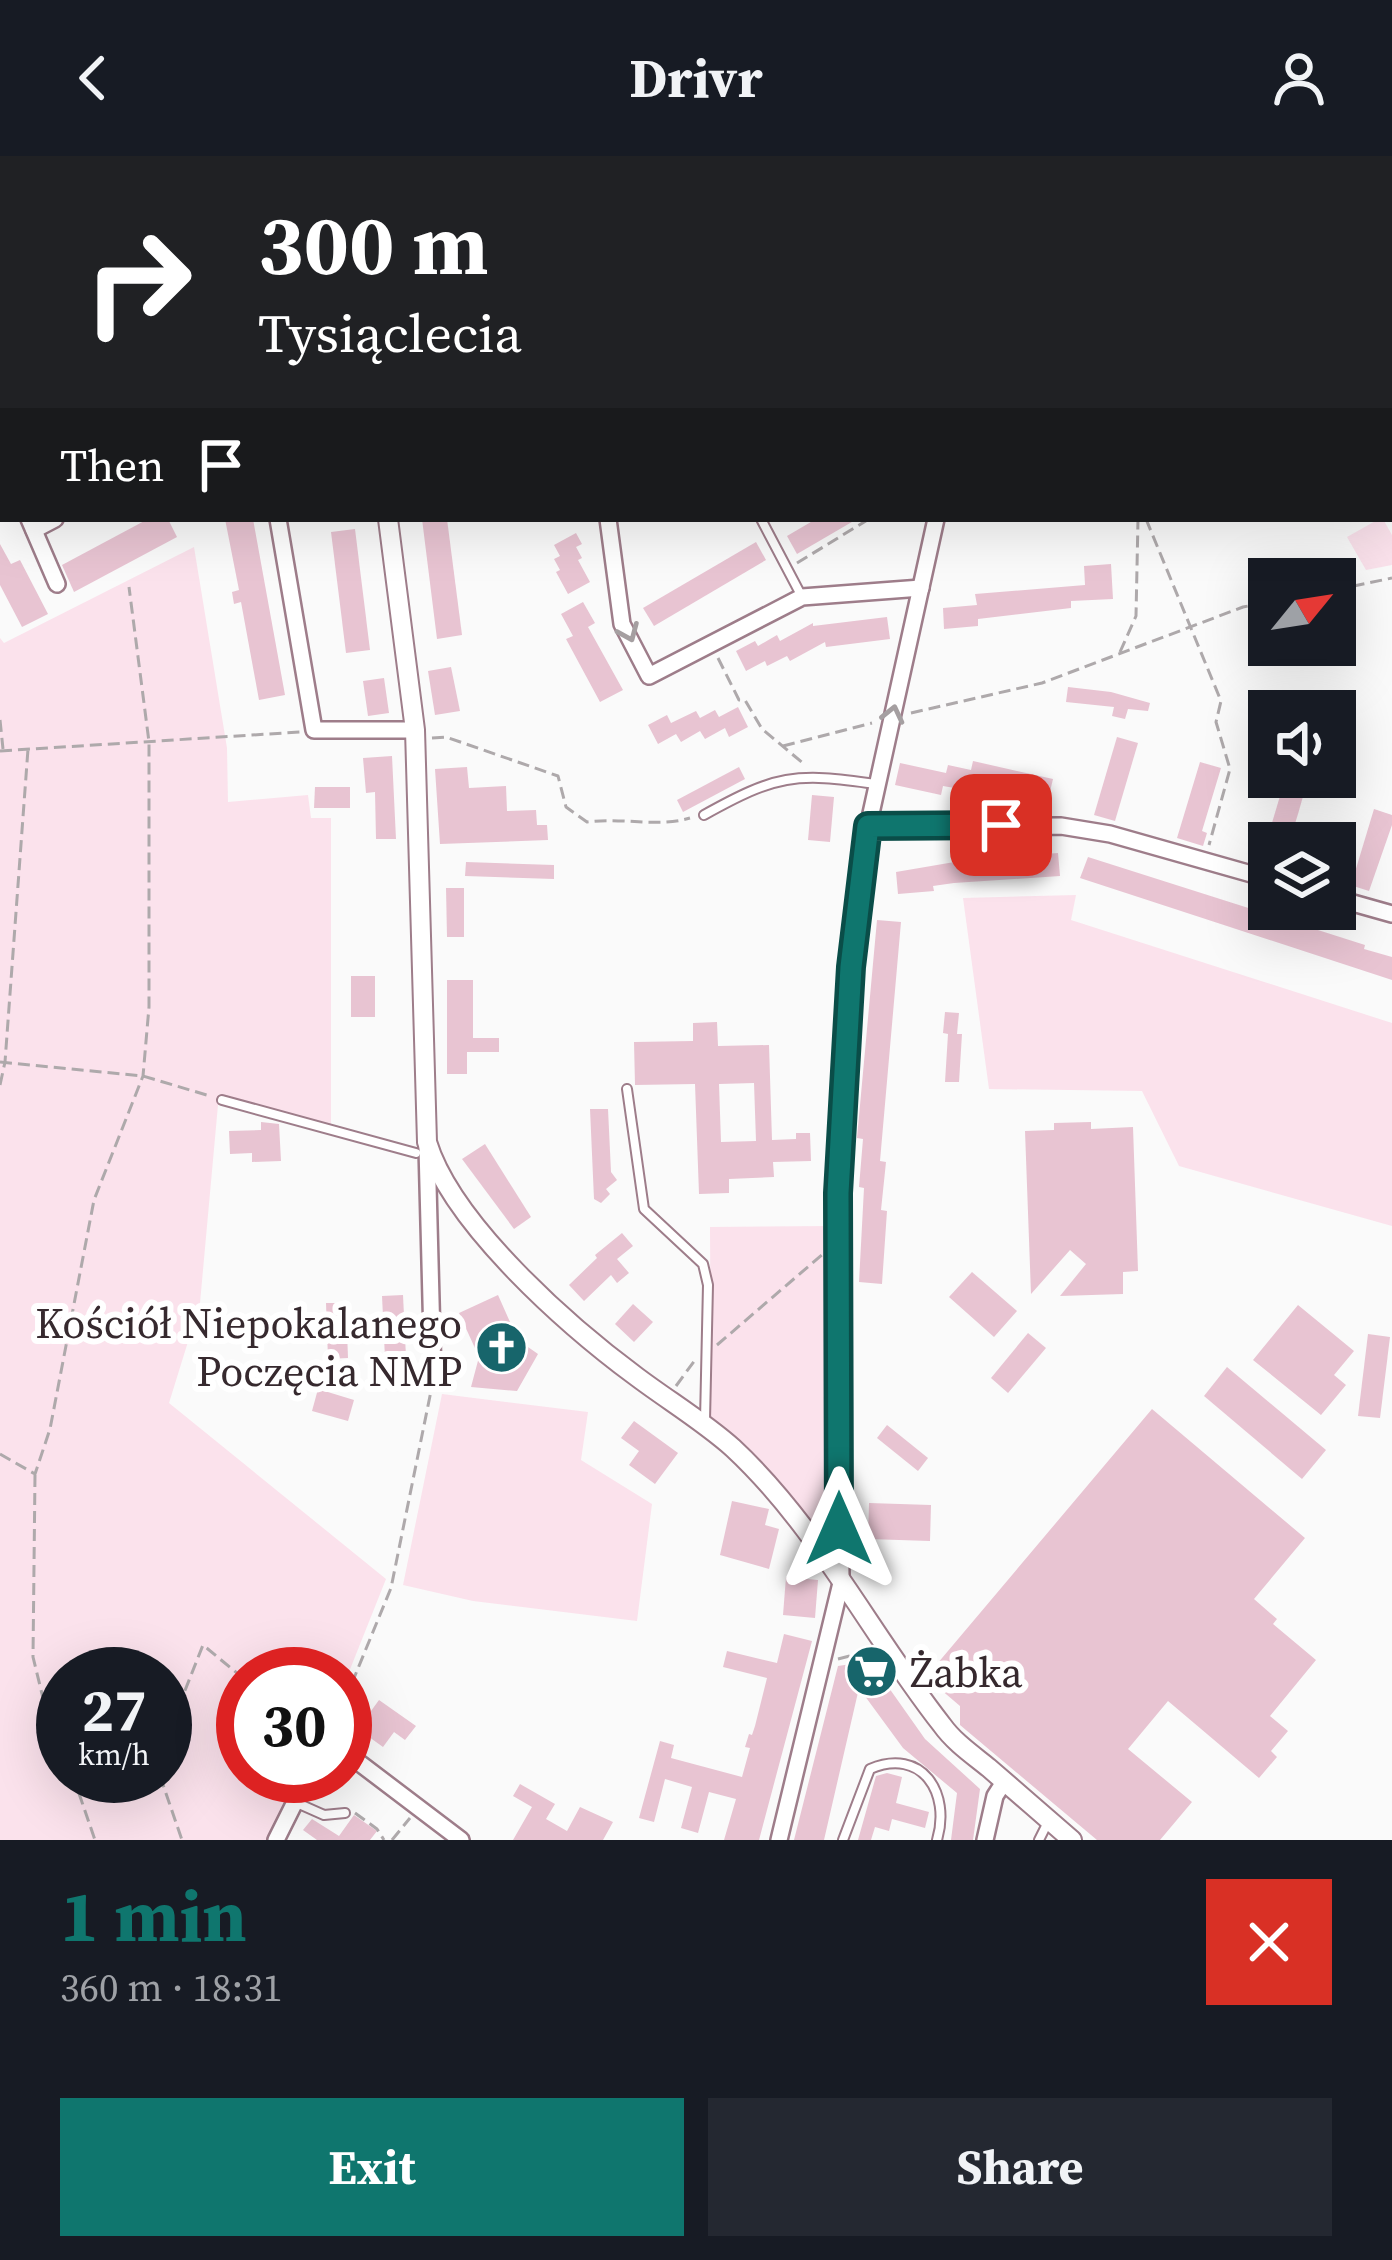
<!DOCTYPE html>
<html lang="en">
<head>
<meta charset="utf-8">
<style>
  body { margin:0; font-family:"Source Serif 4",serif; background:#242831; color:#f1f3f6; height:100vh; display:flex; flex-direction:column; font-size:45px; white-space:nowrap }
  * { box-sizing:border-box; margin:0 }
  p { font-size:39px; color:#9ea1a6 }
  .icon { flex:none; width:66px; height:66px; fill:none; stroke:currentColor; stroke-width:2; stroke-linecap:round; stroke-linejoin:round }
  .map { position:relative; height:1684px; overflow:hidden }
  .drawer { display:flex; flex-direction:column; background:#171b24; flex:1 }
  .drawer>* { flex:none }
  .hud { position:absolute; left:0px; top:0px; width:1392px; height:366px; box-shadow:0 12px 48px #0002; background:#202124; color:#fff; overflow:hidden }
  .needle { width:78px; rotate:60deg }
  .buttons { position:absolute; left:1248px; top:402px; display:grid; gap:24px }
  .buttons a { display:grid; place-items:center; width:108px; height:108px; border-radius:0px; background:#171b24; box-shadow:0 12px 48px #0002; font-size:60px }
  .speed { position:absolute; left:36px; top:1491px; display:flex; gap:24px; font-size:60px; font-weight:700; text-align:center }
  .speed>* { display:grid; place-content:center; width:156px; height:156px; border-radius:50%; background:#171b24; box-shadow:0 12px 48px #0002; line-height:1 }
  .speed small { font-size:30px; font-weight:400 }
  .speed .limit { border:18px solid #d22; background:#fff; color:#111 }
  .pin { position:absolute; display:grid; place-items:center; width:102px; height:102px; color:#fff; margin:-51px; border-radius:24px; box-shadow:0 6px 18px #0006 }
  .me { position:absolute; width:132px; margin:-66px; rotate:0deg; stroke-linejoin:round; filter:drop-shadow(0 0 9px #0008) }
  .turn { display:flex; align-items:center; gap:42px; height:252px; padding:0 60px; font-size:54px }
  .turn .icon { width:156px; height:156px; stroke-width:2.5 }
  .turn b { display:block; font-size:84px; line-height:102px }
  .then { display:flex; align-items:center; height:114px; padding:0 60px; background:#0003; gap:24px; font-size:45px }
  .round { display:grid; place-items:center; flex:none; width:126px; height:126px; border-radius:0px; background:#242831 }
  .head { display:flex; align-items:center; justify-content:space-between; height:204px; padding:0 60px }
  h1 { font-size:72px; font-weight:700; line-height:90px; color:#0f766e }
  .primary-button { display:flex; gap:24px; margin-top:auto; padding:24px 60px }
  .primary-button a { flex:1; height:138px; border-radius:0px; background:#0f766e; color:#fff; font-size:48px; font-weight:700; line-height:138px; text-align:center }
  .primary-button a+a { background:#242831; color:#f1f3f6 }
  header { display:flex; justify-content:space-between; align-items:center; height:156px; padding:0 60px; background:#171b24; font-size:54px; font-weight:700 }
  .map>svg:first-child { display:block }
</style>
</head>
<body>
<header><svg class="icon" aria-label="back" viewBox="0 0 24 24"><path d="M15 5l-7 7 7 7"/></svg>Drivr<svg class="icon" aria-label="person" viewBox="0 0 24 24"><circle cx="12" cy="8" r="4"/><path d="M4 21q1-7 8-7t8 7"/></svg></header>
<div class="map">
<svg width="1392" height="1684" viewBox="0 0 1392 1684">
  <rect width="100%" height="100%" fill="#fafafa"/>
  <g fill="#fbe2ec" fill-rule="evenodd">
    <polygon points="1379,363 1383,363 1392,379 1392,409 1366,414 1347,381"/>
    <path d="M194,391L227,592L228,646L308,639L311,662H331V969L219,938L200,1147L169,1247L386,1423L345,1526V1518H243V1620H300L268,1684H0V482L4,487ZM63,1518H165V1620H63Z"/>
    <polygon points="1076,739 1071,764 1392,867 1392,1070 1179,1010 1142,935 989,933 963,742"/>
    <path d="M831,1070L833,1388C812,1376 804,1355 788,1337C764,1309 738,1285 711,1261L710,1071Z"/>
    <polygon points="442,1238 588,1256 581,1304 652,1348 637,1465 473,1445 403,1429"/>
  </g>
  <g fill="#e8c4d2" fill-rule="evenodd">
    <polygon points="148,363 168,363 177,381 74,436 62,409"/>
    <polygon points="225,363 253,363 285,539 259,544 241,446 234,448 232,436 239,434"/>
    <polygon points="422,363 447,363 462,479 437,483"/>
    <polygon points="816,363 857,363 797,398 787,380"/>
    <polygon points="355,373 370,494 346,497 331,376"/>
    <polygon points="576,377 582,388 576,391 582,402 578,404 590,426 568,438 556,416 560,414 554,403 560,400 554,389"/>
    <polygon points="756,386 766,404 654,470 643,452"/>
    <polygon points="0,388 11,408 20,404 48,458 22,471 0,429"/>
    <polygon points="1111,408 1113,443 1071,445 1071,452 978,463 978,470 944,473 943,452 977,449 975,438 1085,429 1084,410"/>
    <polygon points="583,446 595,467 588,471 623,534 600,546 566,483 573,480 561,458"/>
    <polygon points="887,461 890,483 826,491 825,486 790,505 787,500 767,510 765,505 746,515 736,495 755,485 758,490 777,479 780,485 813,467 813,470"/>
    <polygon points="451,511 460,555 435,559 428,515"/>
    <polygon points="384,522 389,557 368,560 363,525"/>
    <polygon points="1068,531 1111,536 1150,547 1148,555 1128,553 1125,563 1112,560 1114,551 1066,546"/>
    <polygon points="738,551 748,571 729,581 725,572 705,583 700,575 681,586 676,578 658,588 648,569 667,559 671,567 696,555 700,562 715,554 719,561"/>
    <polygon points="1117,581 1138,587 1115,665 1094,659"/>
    <polygon points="392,600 396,683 376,683 375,636 366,637 363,602"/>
    <polygon points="973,605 1053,623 1048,644 968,626 966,634 943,630 941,639 895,629 900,607 946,617 948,609 971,614"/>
    <polygon points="1200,606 1221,612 1202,675 1207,677 1203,690 1177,682"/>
    <polygon points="467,611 469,632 506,630 507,655 536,654 537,669 547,669 548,684 440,688 435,613"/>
    <polygon points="739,611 745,623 683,656 677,644"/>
    <polygon points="1283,630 1304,637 1298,658 1289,687 1266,687"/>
    <polygon points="315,631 350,631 350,652 314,652"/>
    <polygon points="812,639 834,641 830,686 808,684"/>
    <polygon points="1374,653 1392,659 1392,669 1369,735 1347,728 1351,715 1355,716"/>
    <polygon points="1058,697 1060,720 954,727 933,730 934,735 898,738 896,716 972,703"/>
    <polygon points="1088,701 1365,789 1364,793 1392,801 1392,824 1080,722"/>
    <polygon points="466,706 554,709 554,723 465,720"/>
    <polygon points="446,732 464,732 464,781 447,781"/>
    <polygon points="877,764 901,766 880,1005 886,1006 881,1054 887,1055 882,1128 859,1126 864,1032 859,1031 863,983 857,982"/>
    <rect x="351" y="820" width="24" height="41"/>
    <polygon points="447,824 473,824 473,882 499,882 499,896 467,896 467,918 447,918"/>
    <polygon points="945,856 959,857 957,878 962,878 959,926 945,926 948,878 943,877"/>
    <path d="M717,866L718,890L769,889L772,984L796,983V977H810L811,1005L773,1006L774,1021L729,1023V1037L699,1038L695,928L635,929L634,886L693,885V867ZM754,927L756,985L721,986L719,928Z"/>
    <polygon points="590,953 608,953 611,1016 617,1024 606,1033 610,1038 601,1047 594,1043"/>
    <polygon points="261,966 279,968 281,1005 252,1006 252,997 230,998 229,975 261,974"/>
    <polygon points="1091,966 1091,973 1133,971 1138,1115 1123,1116 1123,1138 1060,1140 1086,1108 1070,1094 1031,1138 1025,975 1054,974 1054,967"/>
    <polygon points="485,988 531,1061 514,1073 462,1003"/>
    <polygon points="622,1077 633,1090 617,1103 629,1117 617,1127 611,1119 584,1145 569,1129 597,1102 595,1099"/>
    <polygon points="972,1116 1017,1155 994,1181 949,1141"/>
    <polygon points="403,1139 406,1201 385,1202 382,1140"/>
    <polygon points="498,1139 518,1184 538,1198 517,1235 471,1231 479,1201 459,1157"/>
    <polygon points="326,1147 346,1147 348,1202 328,1203"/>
    <polygon points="633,1148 653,1166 634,1186 615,1168"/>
    <polygon points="1298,1149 1354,1195 1334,1219 1346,1229 1321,1259 1253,1204"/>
    <polygon points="1028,1177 1046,1192 1008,1237 991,1222"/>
    <polygon points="1368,1178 1390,1181 1380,1262 1358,1260"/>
    <polygon points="1227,1211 1326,1294 1302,1323 1204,1240"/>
    <polygon points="318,1233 354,1244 348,1265 312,1255"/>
    <polygon points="1152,1253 1305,1382 1254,1443 1277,1463 1273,1468 1316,1504 1270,1560 1288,1575 1271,1595 1277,1601 1259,1622 1168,1545 1128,1593 1192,1646 1160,1684 1097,1684 960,1569 960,1550 926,1521"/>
    <polygon points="634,1265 678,1297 655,1328 629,1309 639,1295 621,1282"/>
    <polygon points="887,1269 928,1302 918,1315 877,1282"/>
    <polygon points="732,1345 769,1353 765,1369 779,1373 769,1413 720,1399"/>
    <polygon points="869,1347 931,1349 930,1385 868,1383"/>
    <polygon points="786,1421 818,1424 815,1462 783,1459"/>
    <polygon points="784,1478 812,1485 759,1684 724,1684 736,1643 709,1636 698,1677 681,1672 692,1631 665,1623 654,1666 639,1662 660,1585 674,1589 671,1602 742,1621 750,1592 745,1591 749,1578 752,1579 755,1570 767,1522 723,1511 727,1495 777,1507"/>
    <polygon points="870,1505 925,1583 980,1633 973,1684 951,1684 957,1637 903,1592 859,1532 824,1684 794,1684 838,1510"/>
    <polygon points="379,1544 416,1570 405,1584 394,1576 383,1591 358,1573"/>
    <polygon points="887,1617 902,1621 896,1647 929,1656 925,1672 892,1663 889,1675 875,1671 871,1684 858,1684 876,1620"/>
    <polygon points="520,1628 555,1648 546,1663 567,1675 580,1651 613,1666 603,1684 513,1684 532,1651 513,1640"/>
    <polygon points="354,1659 377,1675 370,1684 317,1684 303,1674 312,1663 339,1680"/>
  </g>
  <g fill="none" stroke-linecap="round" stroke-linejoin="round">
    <defs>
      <g id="service">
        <polyline points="524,0 524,3"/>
        <polyline points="761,363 801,439"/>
        <path d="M704,659C776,619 794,616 876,628"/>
        <polyline points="627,933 644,1053 703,1108 708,1129 705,1264"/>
        <polyline points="222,944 416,997"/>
        <polyline points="297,1647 324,1659 345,1657"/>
        <path d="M843,1684L870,1613C922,1591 951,1637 937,1684"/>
        <polyline points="1039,1684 1048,1666"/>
      </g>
      <g id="minor">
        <polyline points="143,0 144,3"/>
        <polyline points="331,0 332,3"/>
        <polyline points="698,0 698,3"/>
        <polyline points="942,0 943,3"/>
        <polyline points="1122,0 1123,3"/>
        <polyline points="1311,0 1312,3"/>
        <polyline points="0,21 3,29"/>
        <polyline points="1389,163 1392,161"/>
        <polyline points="0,189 3,188"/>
        <polyline points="1389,286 1392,291"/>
        <polyline points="0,306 3,312"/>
        <polyline points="29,363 57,428"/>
        <polyline points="278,363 314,574 415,574"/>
        <polyline points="608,363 622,468 649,520 802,441 921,432"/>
        <polyline points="34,374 55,363"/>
        <polyline points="868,671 1061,670 1110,678 1269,723"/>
        <polyline points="1335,742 1392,758"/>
        <polyline points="427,991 433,1221"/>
        <polyline points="345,1596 461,1684"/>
        <polyline points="276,1684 308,1620"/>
        <polyline points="779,1684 841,1427 838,1037 851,811 868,671 936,363"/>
        <polyline points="985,1684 995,1640 1004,1626"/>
      </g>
      <g id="tertiary">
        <polyline points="576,3 600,0"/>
        <polyline points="0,77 3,77"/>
        <path d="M388,363L415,574L427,986C452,1068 568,1170 637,1221C669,1245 704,1266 733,1292C818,1371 871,1479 942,1569C954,1586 973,1599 989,1612C1017,1636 1044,1660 1072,1684"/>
      </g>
    </defs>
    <use href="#service" stroke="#9e7d8a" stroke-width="12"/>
    <use href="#minor" stroke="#9e7d8a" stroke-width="20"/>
    <use href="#tertiary" stroke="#9e7d8a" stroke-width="22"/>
    <g stroke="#aea9ab" stroke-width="3" stroke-dasharray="12 6" stroke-linecap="butt">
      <polyline points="678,0 678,3"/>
      <polyline points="828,0 829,3"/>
      <polyline points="913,0 913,3"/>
      <polyline points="1362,0 1364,3"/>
      <polyline points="771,3 795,0"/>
      <polyline points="1273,3 1278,0"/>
      <polyline points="1389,42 1392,42"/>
      <polyline points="0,99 3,98"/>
      <polyline points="1389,222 1392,220"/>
      <polyline points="1146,363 1221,545 1216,566 1230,613 1209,689"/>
      <polyline points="797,407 869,363"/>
      <polyline points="1335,434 1392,422"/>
      <polyline points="1120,496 1136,460 1138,363"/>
      <polyline points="718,502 739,544 745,544 762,573 804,608"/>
      <polyline points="911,557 1042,527 1243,451 1269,446"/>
      <polyline points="0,564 3,593"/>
      <path d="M432,582L446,581L558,620L566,651L587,666C625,661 657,672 690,662"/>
      <polyline points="783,590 872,567"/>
      <polyline points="0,595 300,576"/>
      <polyline points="0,906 143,920 210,940"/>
      <polyline points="0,929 5,906 28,593"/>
      <polyline points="717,1189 824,1097"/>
      <polyline points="676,1230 695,1204"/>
      <polyline points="0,1298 35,1318 50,1273 94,1044 143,920 149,851 149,586 129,431"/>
      <polyline points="35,1319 33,1501 43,1542 63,1594"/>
      <polyline points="838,1503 869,1495"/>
      <polyline points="345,1544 391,1432 431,1235"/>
      <polyline points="165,1585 203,1489 243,1522"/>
      <polyline points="73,1620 95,1684"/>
      <polyline points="160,1620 182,1684"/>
      <polyline points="355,1657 377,1673 384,1684"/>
      <polyline points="392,1684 410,1662"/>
    </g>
    <use href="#service" stroke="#fff" stroke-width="8"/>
    <use href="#minor" stroke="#fff" stroke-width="15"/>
    <use href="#tertiary" stroke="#fff" stroke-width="18"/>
  </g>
  <defs><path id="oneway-chevron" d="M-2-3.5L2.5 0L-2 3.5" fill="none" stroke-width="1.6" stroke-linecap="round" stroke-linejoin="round" transform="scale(3)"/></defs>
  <g stroke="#a59fa1">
    <use href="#oneway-chevron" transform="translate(629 477) rotate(67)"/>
    <use href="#oneway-chevron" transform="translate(893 558) rotate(-77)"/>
  </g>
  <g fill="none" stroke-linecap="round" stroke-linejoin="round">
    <defs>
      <polyline id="route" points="839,1373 838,1037 851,811 868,670 1001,669"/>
    </defs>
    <use href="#route" stroke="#0a4d48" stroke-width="30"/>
    <use href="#route" stroke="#0f766e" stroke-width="21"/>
  </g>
  <defs>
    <symbol id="church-disc" viewBox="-11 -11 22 22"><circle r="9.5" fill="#17656b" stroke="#fff"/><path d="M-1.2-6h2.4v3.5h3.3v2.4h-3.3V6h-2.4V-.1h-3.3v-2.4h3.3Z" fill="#fff"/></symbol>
    <symbol id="supermarket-disc" viewBox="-11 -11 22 22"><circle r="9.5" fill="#17656b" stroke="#fff"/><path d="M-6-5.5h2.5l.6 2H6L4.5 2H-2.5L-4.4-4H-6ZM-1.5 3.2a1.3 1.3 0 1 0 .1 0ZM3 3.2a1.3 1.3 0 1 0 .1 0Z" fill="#fff"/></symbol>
  </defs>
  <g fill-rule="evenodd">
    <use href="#church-disc" x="472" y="1162" width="59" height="59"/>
    <use href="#supermarket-disc" x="842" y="1486" width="59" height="59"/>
  </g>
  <g text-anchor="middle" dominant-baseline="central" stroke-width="12" stroke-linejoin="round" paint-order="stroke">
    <g font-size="42" fill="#36292e" stroke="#fff" text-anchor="end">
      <text x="462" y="1167">Kościół Niepokalanego<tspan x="462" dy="48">Poczęcia NMP</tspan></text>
      <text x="910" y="1516" text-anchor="start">Żabka</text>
    </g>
  </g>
</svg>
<div class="buttons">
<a><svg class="needle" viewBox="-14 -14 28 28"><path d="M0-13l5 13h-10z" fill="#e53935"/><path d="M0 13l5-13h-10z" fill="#9ea1a6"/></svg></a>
<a><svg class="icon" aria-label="sound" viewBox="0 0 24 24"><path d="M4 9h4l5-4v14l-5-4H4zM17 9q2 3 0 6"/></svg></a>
<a><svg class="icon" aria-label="layers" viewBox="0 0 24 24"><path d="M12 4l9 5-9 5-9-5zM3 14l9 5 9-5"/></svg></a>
</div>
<div class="speed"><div>27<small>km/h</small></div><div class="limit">30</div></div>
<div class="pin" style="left:1001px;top:669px;background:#d93025"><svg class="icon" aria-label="arrive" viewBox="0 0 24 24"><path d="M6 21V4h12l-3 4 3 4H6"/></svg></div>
<svg class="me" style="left:839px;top:1373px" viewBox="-20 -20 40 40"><path d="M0-17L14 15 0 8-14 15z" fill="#0f766e" stroke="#fff" stroke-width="4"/></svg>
<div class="hud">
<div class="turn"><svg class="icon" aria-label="right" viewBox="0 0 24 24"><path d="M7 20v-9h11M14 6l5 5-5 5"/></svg><div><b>300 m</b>Tysiąclecia</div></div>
<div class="then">Then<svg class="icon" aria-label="arrive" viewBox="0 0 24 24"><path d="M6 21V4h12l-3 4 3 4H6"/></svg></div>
</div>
</div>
<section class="drawer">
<div class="head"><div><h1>1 min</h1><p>360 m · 18:31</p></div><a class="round" style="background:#d93025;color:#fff"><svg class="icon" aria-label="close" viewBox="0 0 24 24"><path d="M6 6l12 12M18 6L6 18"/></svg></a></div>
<div class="primary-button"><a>Exit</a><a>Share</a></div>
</section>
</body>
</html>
